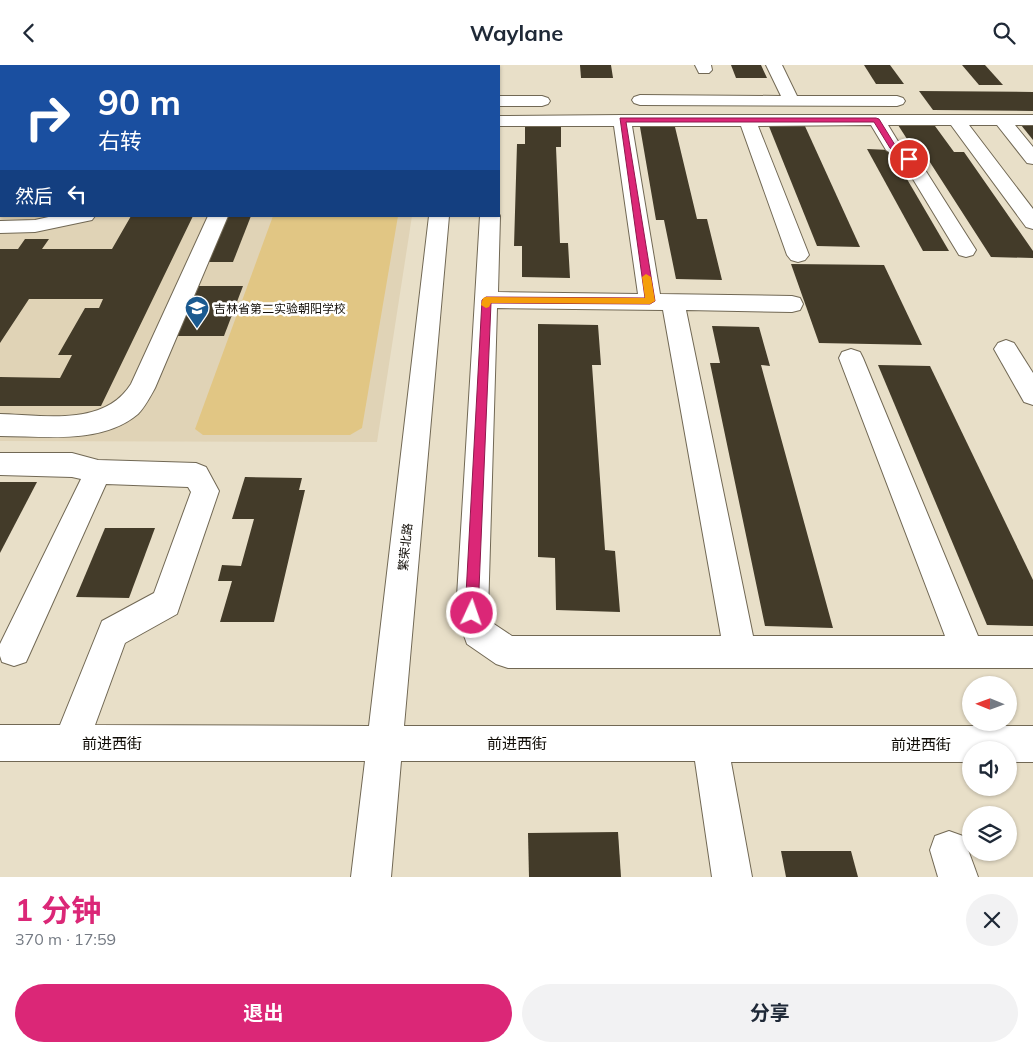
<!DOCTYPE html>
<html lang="zh">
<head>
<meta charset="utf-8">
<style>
  body { margin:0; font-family:Mulish,"Noto Sans SC",sans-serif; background:#f2f2f3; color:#1f2937; height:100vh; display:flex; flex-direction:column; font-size:19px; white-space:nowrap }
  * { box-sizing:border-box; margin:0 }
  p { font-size:16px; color:#747a83 }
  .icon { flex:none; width:28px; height:28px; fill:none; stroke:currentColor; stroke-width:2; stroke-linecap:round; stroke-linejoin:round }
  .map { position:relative; height:812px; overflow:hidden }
  .details { display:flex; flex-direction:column; background:#fff; flex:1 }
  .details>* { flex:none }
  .banner { position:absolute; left:0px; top:0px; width:500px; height:152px; box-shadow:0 1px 4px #0004; background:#1a4fa0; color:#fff; overflow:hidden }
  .needle { width:32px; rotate:271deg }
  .buttons { position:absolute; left:962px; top:611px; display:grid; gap:10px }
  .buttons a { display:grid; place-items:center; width:55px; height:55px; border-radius:50%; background:#fff; box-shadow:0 1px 4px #0004; font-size:25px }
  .pin { position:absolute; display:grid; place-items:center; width:42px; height:42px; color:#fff; margin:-21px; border:2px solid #fff; border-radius:50%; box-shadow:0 1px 5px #0007 }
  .me { position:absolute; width:55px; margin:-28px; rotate:3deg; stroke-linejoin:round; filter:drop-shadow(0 0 4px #0008) }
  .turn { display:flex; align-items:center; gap:18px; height:105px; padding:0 15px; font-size:22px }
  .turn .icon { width:65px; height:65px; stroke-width:2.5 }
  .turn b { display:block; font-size:35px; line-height:42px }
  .then { display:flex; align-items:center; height:48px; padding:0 15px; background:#0003; gap:10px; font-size:19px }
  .round { display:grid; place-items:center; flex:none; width:52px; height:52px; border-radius:26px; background:#f2f2f3 }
  .summary { display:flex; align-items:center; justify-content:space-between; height:85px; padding:0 15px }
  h1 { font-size:30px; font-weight:700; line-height:38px; color:#db2777 }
  .action { display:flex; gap:10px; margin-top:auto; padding:10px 15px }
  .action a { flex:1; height:58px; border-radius:30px; background:#db2777; color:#fff; font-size:20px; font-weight:700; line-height:58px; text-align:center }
  .action a+a { background:#f2f2f3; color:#1f2937 }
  header { display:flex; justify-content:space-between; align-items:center; height:65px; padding:0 15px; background:#fff; font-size:22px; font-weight:700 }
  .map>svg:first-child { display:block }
</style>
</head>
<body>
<header><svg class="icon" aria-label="back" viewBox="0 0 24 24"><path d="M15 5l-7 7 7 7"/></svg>Waylane<svg class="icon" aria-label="search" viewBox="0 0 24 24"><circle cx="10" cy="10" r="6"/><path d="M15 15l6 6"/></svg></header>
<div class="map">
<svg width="1033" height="812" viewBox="0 0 1033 812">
  <rect width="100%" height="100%" fill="#e8dfc8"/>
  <polygon fill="#e0d3b6" points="0,141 1,151 412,151 377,377 0,376"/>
  <polygon fill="#e1c684" points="273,151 398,151 362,363 350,370 203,370 195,364"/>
  <g fill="#433b29">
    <polygon points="580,0 611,0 613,13 581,13"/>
    <polygon points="731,0 761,0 767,13 736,13"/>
    <polygon points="864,0 890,0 904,19 876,19"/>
    <polygon points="962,0 985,0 1003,20 979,20"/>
    <polygon points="919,26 1033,27 1033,46 933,45"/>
    <polygon points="768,59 804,59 860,182 817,181"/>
    <polygon points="525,60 561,60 561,82 556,82 560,178 568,178 570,213 522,212 522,181 514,181 517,79 525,79"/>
    <polygon points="898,60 935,61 954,87 964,87 1033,186 1033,193 991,192 924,88 916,88"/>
    <polygon points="1021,60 1033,60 1033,75"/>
    <polygon points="640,62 675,62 697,154 707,154 722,215 676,214 664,155 656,155"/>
    <polygon points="867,84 890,85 949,186 923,186"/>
    <polygon points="131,151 193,151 101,341 0,341 0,312 60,313 72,290 58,290 85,243 99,243 103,234 29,234 0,278 0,184 18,184 25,174 49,174 42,184 112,184"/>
    <polygon points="227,151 251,151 233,197 208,197"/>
    <polygon points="791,199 884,200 922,280 819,278"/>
    <polygon points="199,221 243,221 224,271 177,271"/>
    <polygon points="538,259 598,260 601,300 592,300 605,485 615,486 620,547 556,545 555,493 538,492"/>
    <polygon points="712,261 759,262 770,301 761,300 833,563 765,561 710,298 720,298"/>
    <polygon points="878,300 930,301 1033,515 1033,561 987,560"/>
    <polygon points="245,412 302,413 299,425 305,425 274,557 220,557 232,516 218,516 222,500 241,501 254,454 232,454"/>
    <polygon points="0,417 37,417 0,488"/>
    <polygon points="105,463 155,463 129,533 76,532"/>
    <polygon points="618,767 621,812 529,812 528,768"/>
    <polygon points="781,786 851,786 858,812 786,812"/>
  </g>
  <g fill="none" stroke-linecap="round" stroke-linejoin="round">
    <defs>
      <g id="minor">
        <polygon points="320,0 336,0 337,1 321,1"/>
        <polygon points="434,0 450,0 451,1 435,1"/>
        <polygon points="695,0 711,0 712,5 709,8 699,8"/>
        <polygon points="766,0 782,0 797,31 897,31 903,33 905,36 903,39 897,41 640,40 634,38 632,35 634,32 640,30 781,31"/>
        <polygon points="499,31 542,31 548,33 550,36 548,39 542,41 499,41"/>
        <path d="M622,50H1033V60H1015L1033,82V99L1027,98L997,60H969L1033,144V164L1026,162L951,60H888L899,78L915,89L976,185L973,190L966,192L959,190L902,96L886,85L871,60L758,61L809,190L805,195L798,197L791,195L787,190L741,61H632L660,229L792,231L800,233L803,239L800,245L792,247L686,245L753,571H945L839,293L842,287L851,284L860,287L863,293L978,571H1033V603H508L496,599L467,579L456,548L480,151H499V149L500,151L498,227L638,229L614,61H499V51ZM497,243L663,245L721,571H512L491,557L488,548Z"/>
        <polygon points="53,151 95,151 92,155 35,167 0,168 0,156 35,155"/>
        <path d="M208,151H228L155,323C150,332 145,342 138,349C101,380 44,371 0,371V349C44,350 104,362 131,319Z"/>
        <polygon points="429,151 449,151 404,661 1033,661 1033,697 1009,697 1009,685 971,685 971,697 731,697 752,812 712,812 695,696 401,696 391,812 351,812 365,696 0,696 0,660 60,660 102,556 154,528 191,427 188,422 106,419 26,597 14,601 2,597 0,591 0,579 81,414 72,412 0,410 0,388 72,388 98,395 196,398 206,402 219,426 177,549 125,578 95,660 369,661"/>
        <polygon points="1006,275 1014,278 1033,308 1033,340 1024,337 994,284 998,278"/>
        <polygon points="949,766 963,771 978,812 938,812 930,785 935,771"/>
      </g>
    </defs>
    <use href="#minor" stroke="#716854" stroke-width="2"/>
    <use href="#minor" fill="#fff" fill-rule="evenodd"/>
  </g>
  <polygon fill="#db2777" stroke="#8e194d" points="620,53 876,53 879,54 895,80 913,94 906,95 890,83 874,57 626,57 655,236 650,239 491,238 478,548 476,552 472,554 467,552 465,548 482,235 486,232 645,233"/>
  <polygon fill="#f59e0b" points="646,209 651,212 655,236 650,239 491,238 489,242 486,243 481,240 483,233 486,232 645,233 642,212"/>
  <defs>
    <symbol id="school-pin" viewBox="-11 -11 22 30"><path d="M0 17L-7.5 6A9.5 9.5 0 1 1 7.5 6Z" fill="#1b5a90" stroke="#fff"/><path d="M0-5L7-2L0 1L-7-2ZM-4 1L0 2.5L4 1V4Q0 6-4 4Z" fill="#fff"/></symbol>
  </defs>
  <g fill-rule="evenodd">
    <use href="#school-pin" x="183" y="229" width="28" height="38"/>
  </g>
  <g text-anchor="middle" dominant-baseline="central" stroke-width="5" stroke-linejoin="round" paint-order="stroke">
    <g font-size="12" fill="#100c06" stroke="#fff" text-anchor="start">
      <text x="214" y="243">吉林省第二实验朝阳学校</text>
    </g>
    <g font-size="12" fill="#100c06" stroke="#fff">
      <text transform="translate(405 482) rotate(-84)">繁荣北路</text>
    </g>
    <g font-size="15" fill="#100c06" stroke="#fff">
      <text x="112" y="678">前进西街</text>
      <text x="517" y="678">前进西街</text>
      <text x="921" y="679">前进西街</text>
    </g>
  </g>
</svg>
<div class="buttons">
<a><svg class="needle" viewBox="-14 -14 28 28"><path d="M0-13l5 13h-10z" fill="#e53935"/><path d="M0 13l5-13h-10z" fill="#747a83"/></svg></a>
<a><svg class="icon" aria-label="sound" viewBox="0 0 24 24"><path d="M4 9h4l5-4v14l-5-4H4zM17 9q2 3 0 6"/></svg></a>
<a><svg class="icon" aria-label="layers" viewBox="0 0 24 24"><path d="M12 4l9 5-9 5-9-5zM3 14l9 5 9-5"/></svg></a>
</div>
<div class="pin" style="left:909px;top:94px;background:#d93025"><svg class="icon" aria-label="arrive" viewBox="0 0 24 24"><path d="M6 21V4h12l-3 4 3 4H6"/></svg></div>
<svg class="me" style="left:472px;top:548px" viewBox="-20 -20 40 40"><circle r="17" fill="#db2777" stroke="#fff" stroke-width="3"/><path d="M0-11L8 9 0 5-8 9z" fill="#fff"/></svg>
<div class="banner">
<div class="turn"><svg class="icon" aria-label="right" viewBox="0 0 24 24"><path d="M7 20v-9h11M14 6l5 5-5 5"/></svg><div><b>90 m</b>右转</div></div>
<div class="then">然后<svg class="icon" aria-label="left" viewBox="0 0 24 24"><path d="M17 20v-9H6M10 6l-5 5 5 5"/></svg></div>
</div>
</div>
<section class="details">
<div class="summary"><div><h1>1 分钟</h1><p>370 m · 17:59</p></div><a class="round"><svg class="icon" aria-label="close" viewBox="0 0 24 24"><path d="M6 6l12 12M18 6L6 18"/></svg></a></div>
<div class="action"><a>退出</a><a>分享</a></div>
</section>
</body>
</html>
